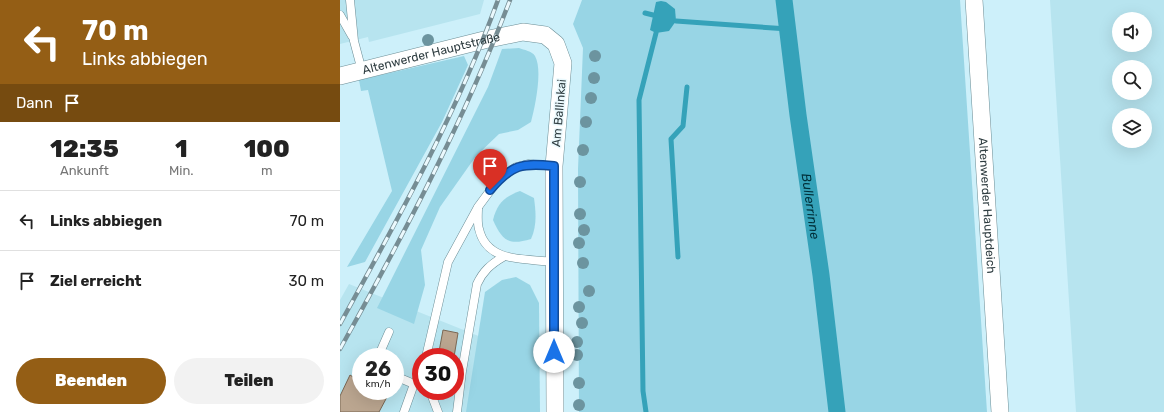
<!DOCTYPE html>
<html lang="de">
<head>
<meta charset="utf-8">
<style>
  body { margin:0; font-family:Rubik,sans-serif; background:#f2f2f2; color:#222; height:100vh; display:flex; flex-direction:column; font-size:15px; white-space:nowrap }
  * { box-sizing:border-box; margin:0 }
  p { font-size:13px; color:#767676 }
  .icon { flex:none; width:22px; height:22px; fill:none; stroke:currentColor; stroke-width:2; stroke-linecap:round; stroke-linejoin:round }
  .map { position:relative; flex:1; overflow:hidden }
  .panel { display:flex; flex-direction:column; background:#fff; width:340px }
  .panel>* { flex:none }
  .hud { background:#945e15; color:#fff; overflow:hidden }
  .buttons { position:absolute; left:772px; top:12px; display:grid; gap:8px }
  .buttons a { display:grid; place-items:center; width:40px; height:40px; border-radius:50%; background:#fff; box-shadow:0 4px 16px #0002; font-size:20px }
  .speed { position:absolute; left:12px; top:348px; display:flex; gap:8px; font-size:20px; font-weight:700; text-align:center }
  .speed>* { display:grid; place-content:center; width:52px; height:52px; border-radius:50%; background:#fff; box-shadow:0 4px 16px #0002; line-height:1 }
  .speed small { font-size:10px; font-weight:400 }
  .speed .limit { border:6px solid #d22; background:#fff; color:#111 }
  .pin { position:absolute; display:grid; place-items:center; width:34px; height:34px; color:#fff; margin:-41px -17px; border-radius:50% 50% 50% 0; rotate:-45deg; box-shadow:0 0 4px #0007 }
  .pin .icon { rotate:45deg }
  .me { position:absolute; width:44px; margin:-22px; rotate:0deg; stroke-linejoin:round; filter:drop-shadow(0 0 3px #0008) }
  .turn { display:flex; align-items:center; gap:14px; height:84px; padding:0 16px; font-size:18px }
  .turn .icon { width:52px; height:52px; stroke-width:2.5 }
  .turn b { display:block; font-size:28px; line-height:34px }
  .then { display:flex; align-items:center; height:38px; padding:0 16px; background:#0003; gap:8px; font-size:15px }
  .eta { display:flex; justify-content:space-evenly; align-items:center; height:68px; text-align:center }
  .eta b { font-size:24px; font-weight:800; line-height:28px }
  .cta { display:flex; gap:8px; margin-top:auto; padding:8px 16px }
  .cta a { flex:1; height:46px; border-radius:24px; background:#945e15; color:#fff; font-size:16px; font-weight:800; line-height:46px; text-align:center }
  .cta a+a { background:#f2f2f2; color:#222 }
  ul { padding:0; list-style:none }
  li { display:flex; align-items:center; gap:12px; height:60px; padding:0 16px; border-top:1px solid #e0e0e0 }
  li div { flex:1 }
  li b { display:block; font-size:15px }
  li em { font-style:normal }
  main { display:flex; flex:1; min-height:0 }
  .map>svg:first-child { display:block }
</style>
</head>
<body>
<main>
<section class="panel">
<div class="hud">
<div class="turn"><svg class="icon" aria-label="left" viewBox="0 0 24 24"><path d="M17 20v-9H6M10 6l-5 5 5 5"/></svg><div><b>70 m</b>Links abbiegen</div></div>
<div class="then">Dann<svg class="icon" aria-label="arrive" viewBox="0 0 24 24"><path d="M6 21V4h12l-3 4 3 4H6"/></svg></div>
</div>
<div class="eta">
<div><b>12:35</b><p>Ankunft</p></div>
<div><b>1</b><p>Min.</p></div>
<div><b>100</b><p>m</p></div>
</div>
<ul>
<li><svg class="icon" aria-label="left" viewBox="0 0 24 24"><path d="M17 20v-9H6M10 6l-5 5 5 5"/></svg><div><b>Links abbiegen</b></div><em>70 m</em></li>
<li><svg class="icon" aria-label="arrive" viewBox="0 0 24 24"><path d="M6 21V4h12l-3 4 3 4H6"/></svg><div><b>Ziel erreicht</b></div><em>30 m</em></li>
</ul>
<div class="cta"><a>Beenden</a><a>Teilen</a></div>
</section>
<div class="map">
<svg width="824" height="412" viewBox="0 0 824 412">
  <rect width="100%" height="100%" fill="#cdf0fa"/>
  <g fill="#b7e4ef" fill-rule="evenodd">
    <polygon points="0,0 144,0 140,14 29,42 28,37 0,44"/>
    <path d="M710,0H824V412H736ZM779,19H805V45H779ZM779,67H805V93H779ZM779,115H805V141H779Z"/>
    <path d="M9,284L141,337L199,412H0V300ZM21,357H55V391H21ZM81,357H115V391H81Z"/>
  </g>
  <g fill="#98d5e5">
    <polygon points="242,0 620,0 647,412 239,412 238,169 243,48 233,24"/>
    <path d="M179,48C184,50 192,51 195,56C203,70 195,107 191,122L178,130L159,134L136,156L100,207L81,250L85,285L74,324L37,308L148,87L162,49Z"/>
    <polygon points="124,56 128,65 102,122 25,262 7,267 52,191 28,90 21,91 19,80"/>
    <path d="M180,191L194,198C196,213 197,226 191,239C168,246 162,240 153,220C157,204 164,197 180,191Z"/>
    <polygon points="176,277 190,285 199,303 200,412 126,412 145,292 162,280"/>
  </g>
  <polygon fill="#35a2b9" points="321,1 326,2 335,9 336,21 329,31 316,33 310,30 316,2"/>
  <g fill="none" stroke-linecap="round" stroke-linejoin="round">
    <g stroke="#35a2b9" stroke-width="5">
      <polyline points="305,13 313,15"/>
      <polyline points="336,21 448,29"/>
      <polyline points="338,257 331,139 343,126 347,87"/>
      <polyline points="306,412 303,391 299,100 316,33"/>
    </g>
    <path stroke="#35a2b9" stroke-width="17" id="s1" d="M444,0L458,115L481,275L497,412"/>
  </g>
  <g fill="#bba690" stroke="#7b6854">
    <polygon points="103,330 118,333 114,357 98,357"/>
    <polygon points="10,375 21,382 21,391 37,391 47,397 39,412 0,412 0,396"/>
  </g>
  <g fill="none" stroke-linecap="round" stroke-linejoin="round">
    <defs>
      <g id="lane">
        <polyline points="10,0 14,41 22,71"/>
        <polyline points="0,15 12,36"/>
        <path d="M138,208C138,214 137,223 139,229C147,264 186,258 214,262"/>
        <polyline points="38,357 49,332"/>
        <polyline points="86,357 108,262 138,207 158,180 176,167 188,164 214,166"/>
        <polyline points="55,376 74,384"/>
        <polyline points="90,391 98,412"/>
        <polyline points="64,412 74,384 81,373"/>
        <path d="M117,412L122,371L137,284C143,271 151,264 163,257"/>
      </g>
      <g id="street">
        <path id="s2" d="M634,0L660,412"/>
        <path id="s3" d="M0,76L144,40L183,32L205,35L216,44L223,63L214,166L215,412"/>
      </g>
    </defs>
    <use href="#lane" stroke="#6b8d95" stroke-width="9"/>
    <use href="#street" stroke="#6b8d95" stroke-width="18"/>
    <use href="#lane" stroke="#fff" stroke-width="8"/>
    <use href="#street" stroke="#fff" stroke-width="17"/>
    <defs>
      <g id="rail">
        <path d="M0,324C58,219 117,113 158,0"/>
        <path d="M0,349C63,236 124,121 170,0"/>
      </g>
    </defs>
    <use href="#rail" stroke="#768d94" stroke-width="4.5"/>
    <use href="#rail" stroke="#ebf9fd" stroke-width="3" stroke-dasharray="9" stroke-linecap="butt"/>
  </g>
  <g fill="#6c949f">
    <circle cx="88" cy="40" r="6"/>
    <circle cx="255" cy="56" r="6"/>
    <circle cx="254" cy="78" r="6"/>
    <circle cx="251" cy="98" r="6"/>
    <circle cx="246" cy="122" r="6"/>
    <circle cx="243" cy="150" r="6"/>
    <circle cx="240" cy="182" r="6"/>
    <circle cx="240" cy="214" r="6"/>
    <circle cx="244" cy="230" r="6"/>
    <circle cx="239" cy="243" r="6"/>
    <circle cx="243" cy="263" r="6"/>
    <circle cx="249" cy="291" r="6"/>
    <circle cx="239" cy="307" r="6"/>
    <circle cx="242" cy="323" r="6"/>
    <circle cx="237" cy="342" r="6"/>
    <circle cx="237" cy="355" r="6"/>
    <circle cx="239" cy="383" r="6"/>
    <circle cx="239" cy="405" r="6"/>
  </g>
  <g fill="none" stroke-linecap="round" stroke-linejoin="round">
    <defs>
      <path id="route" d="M150,190C172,164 182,163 214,166V352"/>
    </defs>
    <use href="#route" stroke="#114b97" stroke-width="10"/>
    <use href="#route" stroke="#1a73e8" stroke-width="7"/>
  </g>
  <g text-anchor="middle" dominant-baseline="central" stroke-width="3" stroke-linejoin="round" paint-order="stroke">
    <g font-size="12" fill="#303e42" stroke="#ebf9fd">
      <text stroke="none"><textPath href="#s3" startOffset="94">Altenwerder Hauptstraße</textPath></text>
      <text transform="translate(219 113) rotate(-85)">Am Ballinkai</text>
      <text stroke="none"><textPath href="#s2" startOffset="206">Altenwerder Hauptdeich</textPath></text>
    </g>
    <g font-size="13" font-style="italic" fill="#00303a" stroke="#ebf9fd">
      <text stroke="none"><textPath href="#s1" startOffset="208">Bullerrinne</textPath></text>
    </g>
  </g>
</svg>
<div class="buttons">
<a><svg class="icon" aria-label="sound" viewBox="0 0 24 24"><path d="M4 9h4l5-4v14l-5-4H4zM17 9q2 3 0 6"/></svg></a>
<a><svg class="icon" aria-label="search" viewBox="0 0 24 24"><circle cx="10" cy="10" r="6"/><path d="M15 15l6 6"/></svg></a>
<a><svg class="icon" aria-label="layers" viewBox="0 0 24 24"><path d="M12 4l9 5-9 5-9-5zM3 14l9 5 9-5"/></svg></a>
</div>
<div class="speed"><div>26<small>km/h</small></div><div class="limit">30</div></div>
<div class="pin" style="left:150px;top:190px;background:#d93025"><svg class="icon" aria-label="arrive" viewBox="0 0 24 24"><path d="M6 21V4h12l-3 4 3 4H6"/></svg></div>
<svg class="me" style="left:214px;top:352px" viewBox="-20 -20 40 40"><circle r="19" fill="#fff"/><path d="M0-13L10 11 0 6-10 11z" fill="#1a73e8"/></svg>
</div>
</main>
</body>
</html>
